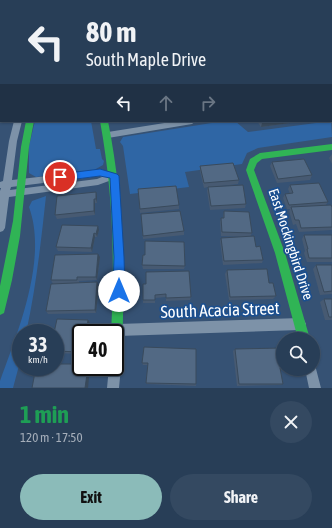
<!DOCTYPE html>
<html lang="en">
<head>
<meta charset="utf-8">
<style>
  body { margin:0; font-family:"Asap Condensed",sans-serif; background:#344961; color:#f1f3f6; height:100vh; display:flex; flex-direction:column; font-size:15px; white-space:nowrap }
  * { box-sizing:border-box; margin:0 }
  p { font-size:13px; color:#a5aeba }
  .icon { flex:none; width:22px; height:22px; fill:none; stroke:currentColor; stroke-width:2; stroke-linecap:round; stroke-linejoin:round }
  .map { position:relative; height:388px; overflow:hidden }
  .drawer { display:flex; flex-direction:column; background:#283e57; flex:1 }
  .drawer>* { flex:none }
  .guide { position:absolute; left:0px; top:0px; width:332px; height:122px; box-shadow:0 1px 3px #0004,0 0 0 1px #44576d; background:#283e57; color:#f1f3f6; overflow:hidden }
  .tools { position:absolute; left:276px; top:332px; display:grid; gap:8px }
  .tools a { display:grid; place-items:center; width:44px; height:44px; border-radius:50%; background:#283e57; box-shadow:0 1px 3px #0004,0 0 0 1px #44576d; font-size:20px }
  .speed { position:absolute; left:12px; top:324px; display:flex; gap:8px; font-size:20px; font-weight:700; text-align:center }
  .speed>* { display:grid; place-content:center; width:52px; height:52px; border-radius:50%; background:#283e57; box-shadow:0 1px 3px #0004,0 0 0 1px #44576d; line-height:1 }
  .speed small { font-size:10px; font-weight:400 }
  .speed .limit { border:2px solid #111; border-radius:6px; background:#fff; color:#111 }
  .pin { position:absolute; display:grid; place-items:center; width:34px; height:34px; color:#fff; margin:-17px; border:2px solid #fff; border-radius:50%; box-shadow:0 1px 4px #0007 }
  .me { position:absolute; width:44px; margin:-22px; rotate:0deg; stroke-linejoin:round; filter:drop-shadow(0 0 3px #0008) }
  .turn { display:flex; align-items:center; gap:14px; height:84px; padding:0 20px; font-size:18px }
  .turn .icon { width:52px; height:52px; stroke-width:2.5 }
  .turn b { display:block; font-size:28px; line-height:34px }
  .lanes { display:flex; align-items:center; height:38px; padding:0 20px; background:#0003; justify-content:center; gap:20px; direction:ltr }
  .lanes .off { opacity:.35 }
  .round { display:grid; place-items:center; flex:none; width:42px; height:42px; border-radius:21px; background:#344961 }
  .headline { display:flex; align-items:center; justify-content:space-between; height:68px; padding:0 20px }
  h1 { font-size:24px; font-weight:700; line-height:30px; color:#1e9e55 }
  .primary-button { display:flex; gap:8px; margin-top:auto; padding:8px 20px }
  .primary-button a { flex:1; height:46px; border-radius:24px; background:#8bbbb9; color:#111; font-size:16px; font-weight:700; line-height:46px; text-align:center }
  .primary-button a+a { background:#344961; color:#f1f3f6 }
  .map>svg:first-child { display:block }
</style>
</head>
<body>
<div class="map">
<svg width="332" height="388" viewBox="0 0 332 388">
  <rect width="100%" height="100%" fill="#365274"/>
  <g fill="#2f66a5">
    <polygon points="331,120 332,137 258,148 247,153 242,164 185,172 189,187 130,194 123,146 120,142 123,137 218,122 235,121 248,132 331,121"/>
    <polygon points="35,121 91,121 96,149 100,149 102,159 104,161 103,165 94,170 36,177 29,173 29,146"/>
    <path d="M46,196C41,242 36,288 26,333H21V358L13,388H0V381C18,331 48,259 29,207L32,201Z"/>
  </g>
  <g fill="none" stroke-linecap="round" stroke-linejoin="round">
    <polyline stroke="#3b618d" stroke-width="2" points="9,1 14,0"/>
    <g fill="#7d92a8" fill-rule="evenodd">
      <polygon points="134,0 142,0 133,1"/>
      <polygon points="147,0 154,0 146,1"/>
      <polygon points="257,0 266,0 256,1"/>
      <rect x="331" y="80" width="1" height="6"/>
      <path d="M14,121H22L17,141L12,180L100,170L117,174L118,176L117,178L98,185L9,197L5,228L3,231L0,232V191L1,188H0V182L3,181L9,141ZM100,176L102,177L97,179L10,190L11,187Z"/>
      <polygon points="177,121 196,121 192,124 108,138 104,135 108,132"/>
      <polygon points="300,318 304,320 306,324 304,328 300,330 118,336 115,335 112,330 114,326 118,324"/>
      <polygon points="115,361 119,363 121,367 119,388 107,388 109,367 115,367"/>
      <polygon points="313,364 315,365 321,388 309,388 305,369 313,369"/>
    </g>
    <g fill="#30b455" fill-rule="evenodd">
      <polygon points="26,121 34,121 29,147 20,236 12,280 4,313 0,315 0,286 13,221 21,147"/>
      <path d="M100,121H108C124,202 126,280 121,363L119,367L115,369L111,367H115V333H111C115,261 113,192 100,121Z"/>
      <polygon points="332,144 332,150 262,159 257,163 254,170 285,253 310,339 298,339 275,253 246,170 250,159 260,153"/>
    </g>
  </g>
  <g fill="#475a72">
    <polygon points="300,0 320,0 317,1 302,1"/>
    <polygon points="332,0 332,23 331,22 331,1"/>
    <polygon points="257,121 290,121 290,123 261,127"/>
    <polygon points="332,154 332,164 329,158"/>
    <polygon points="272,162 312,175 310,180 277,183 270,166"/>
    <polygon points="200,166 239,180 238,184 212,187 246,204 245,208 210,210 207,191 208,187 204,188 200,171"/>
    <polygon points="290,185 328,202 325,206 332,207 332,230 299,232 296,224 293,225 289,211 290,209 287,209 283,198 285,194 290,194 288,189"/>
    <polygon points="138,189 179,205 179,209 140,213"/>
    <polygon points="96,192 97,196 97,203 95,203 95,215 57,219 55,215"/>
    <polygon points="224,211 252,233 250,237 263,260 262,263 223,265 220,241 221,238 247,237 221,236 220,222 221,218 223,218 223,215"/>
    <polygon points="141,214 184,231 184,235 143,239"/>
    <polygon points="99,230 97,237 95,237 92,252 58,251 56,247"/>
    <polygon points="304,235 332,235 332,262 307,262 304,253 305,251 302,239"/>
    <polygon points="100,257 97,280 79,281 79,283 97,282 99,286 96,313 48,314 46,311 53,284 51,280"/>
    <polygon points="142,265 185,266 184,269 143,269"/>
    <polygon points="316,265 332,265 332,294 320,295 313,269"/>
    <polygon points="227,270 269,283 276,296 273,299 229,300 225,274"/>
    <polygon points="143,284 191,297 190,300 166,301 166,297 155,298 155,303 143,303"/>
    <polygon points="324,299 332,299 332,320 325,320 320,302"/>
    <polygon points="88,320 90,323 81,333 81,354 55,353 55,333"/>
    <polygon points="144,347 196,384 196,386 147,384 146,383 148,365 143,365 142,363"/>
    <polygon points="283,348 283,369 289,369 280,370 283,384 280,385 237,386 233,351 235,349"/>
  </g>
  <g fill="#394a5c">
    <polygon points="309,0 320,0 317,1 308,1"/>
    <polygon points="273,121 290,121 290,123 261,127 262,123"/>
    <polygon points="96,192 97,196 97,203 96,199"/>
    <polygon points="94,199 95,203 95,215 94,211"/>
    <polygon points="98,226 99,230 97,237 96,234"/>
    <polygon points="94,233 95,237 92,252 91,248"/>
    <polygon points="98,254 100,257 97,280 96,277"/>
    <polygon points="97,282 99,286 96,313 95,310"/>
    <polygon points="88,320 90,323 88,333 86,333"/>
    <polygon points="88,367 90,367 88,388 85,388"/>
  </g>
  <g fill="#526984" stroke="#394a5c">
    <polygon points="171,0 191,0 193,1 168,1"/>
    <polygon points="215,0 237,0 237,1 216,1"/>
    <polygon points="274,0 288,0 289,1 271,1"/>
    <polygon points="326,0 332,0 332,3 331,3 331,1 321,1"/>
    <polygon points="332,9 332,17 331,16 331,10"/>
    <polygon points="331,33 332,34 332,40 331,40"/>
    <polygon points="0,34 1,34 1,41 0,42"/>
    <rect x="331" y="43" width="1" height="12"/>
    <rect x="0" y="44" width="1" height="8"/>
    <polygon points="0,54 1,54 1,62 0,63"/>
    <rect x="331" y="98" width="1" height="16"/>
    <polygon points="261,121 273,121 262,123"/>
    <polygon points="304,159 312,175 278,179 272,162"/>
    <polygon points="233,163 239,180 204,183 200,166"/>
    <polygon points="319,183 328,202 289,205 285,194 293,193 290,185"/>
    <polygon points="243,185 246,204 211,206 208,187"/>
    <polygon points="176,186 179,205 140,209 138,189"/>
    <polygon points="96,192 96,199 94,199 94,211 55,215 57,196"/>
    <polygon points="331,205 332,207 332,227 301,228 299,220 295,220 291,207"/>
    <polygon points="180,211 184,231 143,236 141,214"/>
    <polygon points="224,211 249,212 252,233 222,232 221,218 224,218"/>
    <polygon points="62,225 98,226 96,234 94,233 91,248 56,247"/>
    <polygon points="304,235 332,235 332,258 309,258 307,249 308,249"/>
    <polygon points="254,236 256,247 260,246 263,260 224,261 221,238"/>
    <polygon points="145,241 184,242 185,266 142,265 143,255 145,255"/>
    <polygon points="98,254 96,277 77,277 77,280 51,280 55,255"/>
    <polygon points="316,265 332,265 332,291 324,292"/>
    <polygon points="267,269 269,283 273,283 276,296 230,297 227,270"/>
    <polygon points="189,271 191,297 166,298 166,294 155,295 155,300 143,300 143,284 146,284 146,272"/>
    <polygon points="97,282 95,310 46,311 51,284"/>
    <polygon points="324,299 332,299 332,317 329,317"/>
    <polygon points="57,319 88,320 86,333 81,333 81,352 55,351 55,333 54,333"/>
    <polygon points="144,347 196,349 196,384 146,383 148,363 142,363"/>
    <polygon points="283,348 283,368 280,368 283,384 239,384 235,349"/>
    <polygon points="55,364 81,364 81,367 88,367 85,388 32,388 36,367 55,367"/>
  </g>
  <polygon fill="#1a73e8" stroke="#114b97" points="100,169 117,174 119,176 124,257 125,291 123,295 119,296 115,295 113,291 114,257 110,178 100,176 60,181 56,177 60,174"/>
  <g text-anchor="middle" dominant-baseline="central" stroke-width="3.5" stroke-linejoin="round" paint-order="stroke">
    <g font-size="14" fill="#fff" stroke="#1b4f8f">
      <text transform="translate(291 244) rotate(72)">East Mockingbird Drive</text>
    </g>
    <g font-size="17" fill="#fff" stroke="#1b4f8f">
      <text transform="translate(220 310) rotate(-2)">South Acacia Street</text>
    </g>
  </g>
</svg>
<div class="tools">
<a><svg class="icon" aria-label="search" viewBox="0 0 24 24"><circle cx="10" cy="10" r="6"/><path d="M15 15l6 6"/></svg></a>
</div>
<div class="speed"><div>33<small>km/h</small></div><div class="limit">40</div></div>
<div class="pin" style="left:60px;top:177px;background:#d93025"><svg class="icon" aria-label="arrive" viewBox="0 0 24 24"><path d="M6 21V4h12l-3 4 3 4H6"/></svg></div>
<svg class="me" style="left:119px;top:291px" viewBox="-20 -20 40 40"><circle r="19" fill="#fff"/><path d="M0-13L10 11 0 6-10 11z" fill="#1a73e8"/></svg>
<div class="guide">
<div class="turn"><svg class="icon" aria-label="left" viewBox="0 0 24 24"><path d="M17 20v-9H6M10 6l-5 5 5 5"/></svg><div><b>80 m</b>South Maple Drive</div></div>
<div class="lanes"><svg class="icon" aria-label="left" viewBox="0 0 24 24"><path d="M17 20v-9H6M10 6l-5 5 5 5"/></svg><svg class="icon off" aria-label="ahead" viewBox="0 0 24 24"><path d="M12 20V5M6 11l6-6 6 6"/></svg><svg class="icon off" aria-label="right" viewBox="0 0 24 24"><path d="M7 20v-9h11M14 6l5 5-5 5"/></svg></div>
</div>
</div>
<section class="drawer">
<div class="headline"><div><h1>1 min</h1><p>120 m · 17:50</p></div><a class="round"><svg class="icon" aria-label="close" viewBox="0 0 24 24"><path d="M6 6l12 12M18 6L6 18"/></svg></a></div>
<div class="primary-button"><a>Exit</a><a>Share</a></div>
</section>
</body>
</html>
